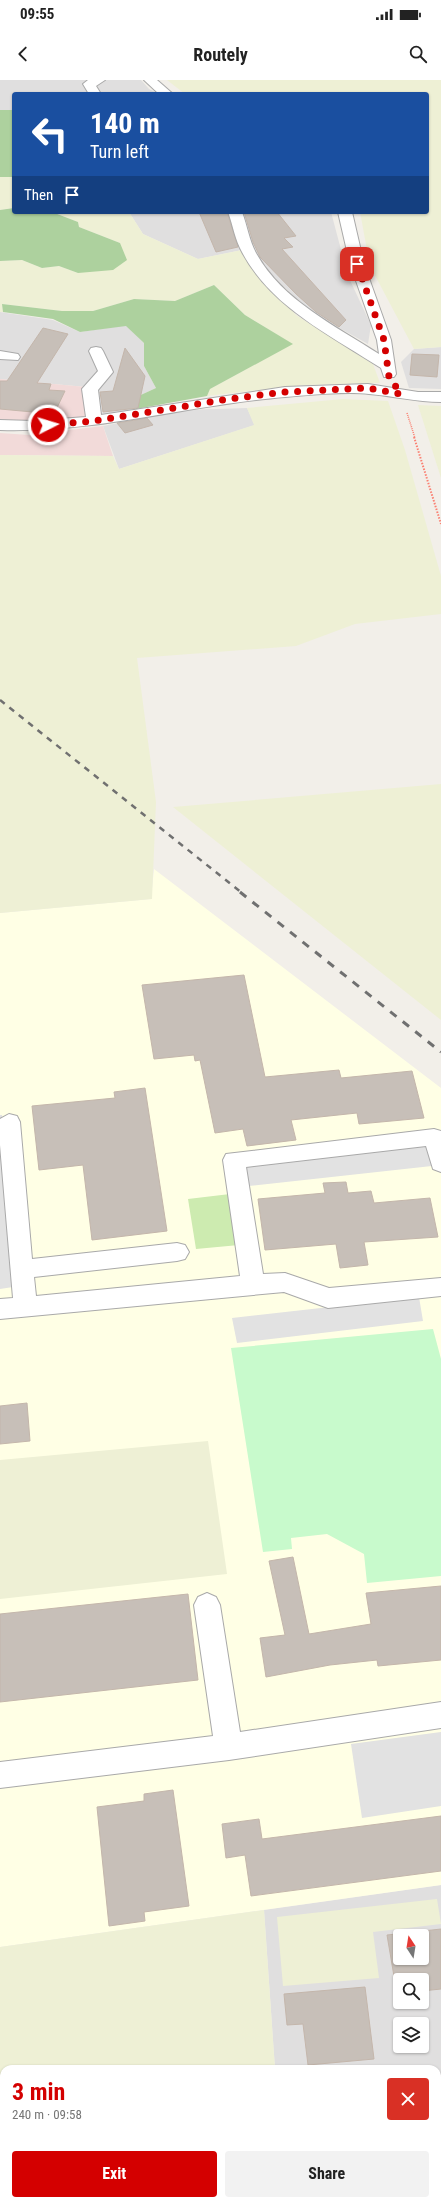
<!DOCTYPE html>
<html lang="en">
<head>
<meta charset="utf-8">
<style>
  body { margin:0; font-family:"Roboto Condensed",sans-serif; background:#f2f2f2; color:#222; height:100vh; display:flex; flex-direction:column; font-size:15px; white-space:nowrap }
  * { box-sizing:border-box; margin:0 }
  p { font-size:13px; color:#767676 }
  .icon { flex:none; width:22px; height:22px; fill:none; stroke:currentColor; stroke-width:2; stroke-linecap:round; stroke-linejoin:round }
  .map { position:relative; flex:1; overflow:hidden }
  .sheet { position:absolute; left:0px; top:1985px; width:441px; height:140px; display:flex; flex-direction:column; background:#fff; border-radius:12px 12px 0 0; box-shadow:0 1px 3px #0004 }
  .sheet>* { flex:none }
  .banner { position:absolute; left:12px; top:12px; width:417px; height:122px; border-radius:4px; box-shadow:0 1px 3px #0004; background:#1a4fa0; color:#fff; overflow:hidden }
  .needle { width:26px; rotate:348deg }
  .controls { position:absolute; left:393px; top:1849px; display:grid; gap:8px }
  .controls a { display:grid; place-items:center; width:36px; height:36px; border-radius:4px; background:#fff; box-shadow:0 1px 3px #0004; font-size:20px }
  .pin { position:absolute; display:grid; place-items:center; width:34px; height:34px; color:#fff; margin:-17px; border-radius:8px; box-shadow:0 2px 6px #0006 }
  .me { position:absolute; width:44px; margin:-22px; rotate:85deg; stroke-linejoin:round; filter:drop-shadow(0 0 3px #0008) }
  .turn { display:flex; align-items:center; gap:14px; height:84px; padding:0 12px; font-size:18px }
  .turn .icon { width:52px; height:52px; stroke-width:2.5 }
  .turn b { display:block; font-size:28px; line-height:34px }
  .then { display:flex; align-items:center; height:38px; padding:0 12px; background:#0003; gap:8px; font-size:15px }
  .round { display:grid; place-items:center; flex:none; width:42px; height:42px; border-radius:4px; background:#f2f2f2 }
  .overview { display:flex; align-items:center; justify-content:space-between; height:68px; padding:0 12px }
  h1 { font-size:24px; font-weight:700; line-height:30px; color:#d40000 }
  .cta { display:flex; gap:8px; margin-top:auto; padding:8px 12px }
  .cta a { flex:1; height:46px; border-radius:4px; background:#d40000; color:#fff; font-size:16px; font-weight:700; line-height:46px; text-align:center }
  .cta a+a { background:#f2f2f2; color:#222 }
  .status { display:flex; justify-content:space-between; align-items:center; height:28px; padding:0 20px; background:#fff; direction:ltr }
  .status svg { height:11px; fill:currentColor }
  header { display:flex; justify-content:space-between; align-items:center; height:52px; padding:0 12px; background:#fff; font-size:18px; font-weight:700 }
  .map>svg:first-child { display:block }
</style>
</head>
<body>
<div class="status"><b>09:55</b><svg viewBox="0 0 49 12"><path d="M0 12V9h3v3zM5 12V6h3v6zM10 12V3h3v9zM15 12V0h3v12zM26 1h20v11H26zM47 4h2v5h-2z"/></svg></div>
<header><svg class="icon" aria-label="back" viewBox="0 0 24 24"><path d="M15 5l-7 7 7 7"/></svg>Routely<svg class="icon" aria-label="search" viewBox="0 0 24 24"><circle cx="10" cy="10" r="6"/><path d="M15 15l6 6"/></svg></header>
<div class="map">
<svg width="441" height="2125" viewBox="0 0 441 2125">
  <rect width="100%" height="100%" fill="#f2efe9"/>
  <g fill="#e0dfdf" fill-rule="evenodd">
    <polygon points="0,0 141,0 149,9 159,14 14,14 14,30 0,30"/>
    <polygon points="129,132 331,132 348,196 371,245 368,264 309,231 269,192 242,170 198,179 143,154"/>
    <polygon points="0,232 53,240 80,252 126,245 144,263 144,286 156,308 132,319 136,329 89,338 86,307 0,299"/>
    <polygon points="441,267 441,309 409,308 401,282 414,269"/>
    <polygon points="247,328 255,345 119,389 103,346 185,330"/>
    <path d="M441,1805V2125H287L286,2121H437V1989H275L264,1830ZM400,1856H422V1878H400ZM400,1900H422V1922H400ZM400,1944H422V1966H400Z"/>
  </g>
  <g fill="#f2dad9">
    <polygon points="0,299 86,307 89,338 30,343 0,341"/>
    <polygon points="103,346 113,376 0,375 0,353 29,355"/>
    <polygon points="0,2060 4,2060 4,2121 119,2121 120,2125 0,2125"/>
  </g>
  <polygon fill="#ffffe5" points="154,789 441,1008 441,1805 0,1867 0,833 151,819"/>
  <g fill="#eef0d5">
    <polygon points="167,0 441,0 441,267 414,269 370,186 360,132 427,132 427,14 185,14"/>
    <polygon points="11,96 14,97 14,128 0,130 0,97"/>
    <polygon points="52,132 129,132 143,154 198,179 242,170 296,235 373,284 380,303 302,305 207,316 210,309 292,264 245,235 214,205 175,221 134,219 93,231 62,231 2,224 3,232 0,232 0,181 22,180 42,188 59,186 78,193 120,163 79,147 78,142"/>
    <polygon points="343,319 388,321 405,370 441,496 441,534 355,544 296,566 137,578 156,722 152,819 0,833 0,375 113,376 119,389 254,345 247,328"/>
    <polygon points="418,325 441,326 441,398"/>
    <polygon points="441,704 441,940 173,727"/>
    <polygon points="208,1361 227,1494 0,1519 0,1380"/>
    <polygon points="437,1819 441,1844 373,1852 379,1898 283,1906 277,1837"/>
    <polygon points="264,1830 275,1989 4,1989 4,2060 0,2060 0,1867"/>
    <polygon points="119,2121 286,2121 287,2125 120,2125"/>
  </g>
  <polygon fill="#cdebb0" points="230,1114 239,1165 196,1169 188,1119"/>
  <g fill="#add19e">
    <rect x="0" y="30" width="14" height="67"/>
    <polygon points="14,128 14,132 52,132 78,142 79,147 120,163 127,180 113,190 78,193 59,186 42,188 22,180 0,181 0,130"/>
    <polygon points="214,205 245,235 293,264 210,309 207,316 136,329 132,319 156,308 144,286 144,263 126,246 80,252 53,239 3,232 2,224 62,231 93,231 134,219 175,221"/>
  </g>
  <polygon fill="#c8facc" points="433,1249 441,1279 441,1496 367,1503 364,1474 327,1454 291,1458 292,1469 263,1472 231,1268"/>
  <g fill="#e2e2e2">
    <polygon points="0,1035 2,1035 13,1207 0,1209"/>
    <polygon points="439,1051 441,1085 230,1108 229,1074"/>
    <polygon points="419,1217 423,1241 237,1263 232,1238"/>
    <polygon points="441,1652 441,1726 362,1738 351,1664"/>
  </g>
  <g fill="#c7bfb8" stroke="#c4b6ab" fill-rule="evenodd">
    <polygon points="199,132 227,132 238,167 216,172"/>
    <polygon points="244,132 277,132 296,156 284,158 293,167 282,169 346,240 339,247 316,232 296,214 260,177 253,162"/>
    <polygon points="43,248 68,254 37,303 51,304 49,310 65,311 54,334 0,329 0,301 7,301"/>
    <polygon points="125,268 145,296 138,328 103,332 100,312 113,311"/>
    <polygon points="412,274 439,275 437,297 410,295"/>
    <polygon points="147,338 153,345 125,353 117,343"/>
    <polygon points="244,895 265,997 339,990 341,998 412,991 424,1038 359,1044 357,1033 291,1040 296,1060 247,1066 243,1049 215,1053 200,980 195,981 194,975 154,979 142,905"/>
    <polygon points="145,1008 167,1151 92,1160 83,1085 39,1090 32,1026 115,1018 114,1012"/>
    <polygon points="346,1102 348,1113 371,1111 374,1123 430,1118 438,1157 364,1162 368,1185 340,1188 336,1164 265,1170 258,1119 325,1113 323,1103"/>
    <polygon points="27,1323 30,1361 0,1364 0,1326"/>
    <polygon points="293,1477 309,1554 371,1544 366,1513 441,1506 441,1580 378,1586 377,1580 330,1585 266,1597 260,1558 285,1555 269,1481"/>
    <polygon points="188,1514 198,1600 0,1622 0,1534"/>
    <polygon points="173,1710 189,1826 144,1832 145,1841 109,1846 97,1727 144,1721 144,1714"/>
    <polygon points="441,1736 441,1791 251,1816 245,1775 226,1778 222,1744 259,1739 262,1759"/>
    <path d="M441,1849V1909L422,1911V1900H400V1914H397L387,1855ZM400,1856H422V1878H400Z"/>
    <polygon points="365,1907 374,1979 308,1985 303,1944 287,1945 284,1914"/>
  </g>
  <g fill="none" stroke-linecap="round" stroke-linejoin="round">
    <defs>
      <g id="minor">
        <polygon points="88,0 105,0 96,6 101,14 89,14 83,4"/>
        <polygon points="144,0 157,0 173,14 159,14"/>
        <path d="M228,132H242C247,145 249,160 256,173C282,220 334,245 379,274L377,260L350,184L338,132H352L364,184L391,260L396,294L394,297H384L381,288C330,255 271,227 242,172C235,160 233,145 228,132Z"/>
        <path d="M96,267L101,268L103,271L113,292L98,310L101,335L285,307L368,304L418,312H441V322C416,322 394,316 369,314C346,311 308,315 285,317C189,325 96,353 0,350V340L33,341L86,337L82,309L98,291L89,271L91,268Z"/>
        <polygon points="0,271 18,274 20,277 18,280 0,279"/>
        <polygon points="9,1034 17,1036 20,1042 32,1179 177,1163 185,1165 189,1172 185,1179 177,1181 34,1197 36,1216 240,1196 223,1080 226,1074 434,1049 441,1051 441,1092 433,1089 426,1066 246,1087 263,1194 285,1193 329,1208 441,1198 441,1216 328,1228 284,1212 0,1239 0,1219 13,1218 0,1065 0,1039"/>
        <polygon points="207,1513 216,1517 220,1525 240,1652 441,1622 441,1648 229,1680 0,1708 0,1682 213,1656 194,1525 198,1517"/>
        <rect x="394" y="2121" width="32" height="4"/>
      </g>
    </defs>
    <use href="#minor" stroke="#a9a9a9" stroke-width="2"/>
    <polyline stroke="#fa8072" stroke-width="1.5" stroke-dasharray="1 1" stroke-linecap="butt" points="407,333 415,358"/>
    <polyline stroke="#fa8072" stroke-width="2" stroke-dasharray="1.5 1.5" stroke-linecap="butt" points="414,357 441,444"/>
    <use href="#minor" fill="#fff" fill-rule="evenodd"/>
    <polyline stroke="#707070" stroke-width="2.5" stroke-dasharray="6 6" stroke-linecap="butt" points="0,620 242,813"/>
    <polyline stroke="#707070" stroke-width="3" stroke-dasharray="8 8" stroke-linecap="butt" points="240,812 441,972"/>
  </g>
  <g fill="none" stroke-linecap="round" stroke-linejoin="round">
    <polyline stroke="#d40000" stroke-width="7" stroke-dasharray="0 12.6" points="48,345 94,341 229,319 285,312 368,308 401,314 389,297 384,260 357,184"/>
  </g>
</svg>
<div class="controls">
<a><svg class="needle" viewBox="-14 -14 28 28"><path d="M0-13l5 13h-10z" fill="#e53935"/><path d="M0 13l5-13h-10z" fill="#767676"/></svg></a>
<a><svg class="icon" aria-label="search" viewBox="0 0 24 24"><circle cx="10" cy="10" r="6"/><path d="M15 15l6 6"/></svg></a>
<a><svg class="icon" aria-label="layers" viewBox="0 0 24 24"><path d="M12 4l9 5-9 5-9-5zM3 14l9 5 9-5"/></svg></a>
</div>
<div class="pin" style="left:357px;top:184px;background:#d93025"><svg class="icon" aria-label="arrive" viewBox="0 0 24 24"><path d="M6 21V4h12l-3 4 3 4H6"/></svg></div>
<svg class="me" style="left:48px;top:345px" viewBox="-20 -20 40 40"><circle r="17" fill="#d40000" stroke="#fff" stroke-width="3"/><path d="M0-11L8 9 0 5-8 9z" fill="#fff"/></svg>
<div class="banner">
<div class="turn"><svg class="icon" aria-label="left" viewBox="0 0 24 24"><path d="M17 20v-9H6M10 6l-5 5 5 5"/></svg><div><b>140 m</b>Turn left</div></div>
<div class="then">Then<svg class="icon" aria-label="arrive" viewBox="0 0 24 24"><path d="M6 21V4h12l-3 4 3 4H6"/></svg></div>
</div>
<section class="sheet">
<div class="overview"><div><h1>3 min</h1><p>240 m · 09:58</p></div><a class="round" style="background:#d93025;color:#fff"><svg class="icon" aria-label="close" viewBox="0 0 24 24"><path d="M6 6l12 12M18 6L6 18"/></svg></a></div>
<div class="cta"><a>Exit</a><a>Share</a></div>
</section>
</div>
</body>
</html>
